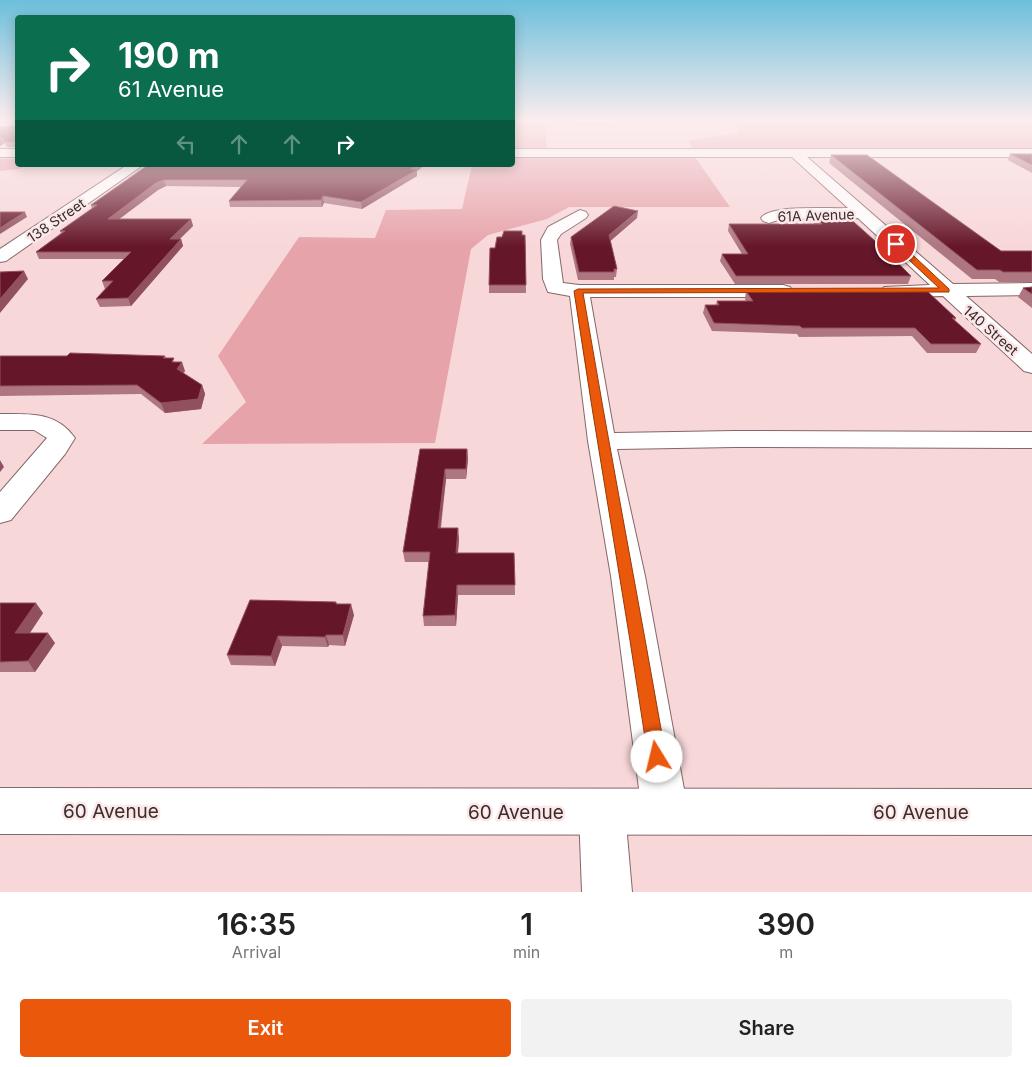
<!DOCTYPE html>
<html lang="en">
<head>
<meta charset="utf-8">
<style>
  body { margin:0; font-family:Inter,sans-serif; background:#f2f2f2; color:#222; height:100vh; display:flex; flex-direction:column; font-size:19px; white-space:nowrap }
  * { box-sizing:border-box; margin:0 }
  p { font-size:16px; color:#767676 }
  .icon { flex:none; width:28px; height:28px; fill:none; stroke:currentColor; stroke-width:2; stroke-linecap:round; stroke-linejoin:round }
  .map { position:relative; height:892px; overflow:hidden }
  .panel { display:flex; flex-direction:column; background:#fff; flex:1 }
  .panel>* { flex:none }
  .banner { position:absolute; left:15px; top:15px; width:500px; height:152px; border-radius:5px; box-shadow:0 2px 12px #0003; background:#0b6e4f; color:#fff; overflow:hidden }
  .pin { position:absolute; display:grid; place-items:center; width:42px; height:42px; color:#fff; margin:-21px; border:2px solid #fff; border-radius:50%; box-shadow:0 1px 5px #0007 }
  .me { position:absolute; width:55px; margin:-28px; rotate:351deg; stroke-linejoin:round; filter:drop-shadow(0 0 4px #0008) }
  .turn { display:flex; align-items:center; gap:18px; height:105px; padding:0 20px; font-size:22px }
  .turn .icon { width:65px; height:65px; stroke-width:2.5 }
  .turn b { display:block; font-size:35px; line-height:42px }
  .lanes { display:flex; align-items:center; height:48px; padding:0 20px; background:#0003; justify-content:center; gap:25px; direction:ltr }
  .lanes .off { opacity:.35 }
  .eta { display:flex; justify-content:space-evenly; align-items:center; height:85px; text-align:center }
  .eta b { font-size:30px; font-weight:600; line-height:35px }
  .action { display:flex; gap:10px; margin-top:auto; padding:10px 20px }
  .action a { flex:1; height:58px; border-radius:5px; background:#ea580c; color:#fff; font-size:20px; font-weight:600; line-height:58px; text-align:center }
  .action a+a { background:#f2f2f2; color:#222 }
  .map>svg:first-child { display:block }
</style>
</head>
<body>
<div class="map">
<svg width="1032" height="892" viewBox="0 0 1032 892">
  <rect width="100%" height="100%" fill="#f8d7d9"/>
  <g fill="#e6a3aa">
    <polygon points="513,122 613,122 614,126 545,125 547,151 513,151"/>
    <polygon points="736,122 1032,122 1032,149 695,151 688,141 738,133"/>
    <polygon points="513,157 695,157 730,207 569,207 547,219 488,235 471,249 435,443 202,444 246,402 218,356 299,237 375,238 386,210 462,209 472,165 512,165"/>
    <polygon points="0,159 17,159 18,165 29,165 18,169 0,171"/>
  </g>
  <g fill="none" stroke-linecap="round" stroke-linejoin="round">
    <defs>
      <g id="minor">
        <polygon points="7,123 18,123 18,129 0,131 0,124"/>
        <rect x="0" y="149" width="18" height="8"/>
        <path d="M512,149H1032V157H807L953,284L1032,283V295L966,296L1032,354V373L1024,371L943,296L891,297L884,295L881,291L884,287L930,285L858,218L781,219L769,223L763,221L761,218C771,204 830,209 848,208L792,157H512Z"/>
        <polygon points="127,165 143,165 6,261 0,262 0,249"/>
        <polygon points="580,210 586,212 588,215 586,218 561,234 557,240 563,283 579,285 783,285 790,287 793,291 790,295 783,297 590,297 614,433 735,431 1032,432 1032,448 735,447 617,449 645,576 688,811 681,827 665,834 649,827 642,811 611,576 588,441 570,296 548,292 543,279 541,240 548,227"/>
        <path d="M0,414C29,414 56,411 75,438L65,454L11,520L0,523V492L47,438L34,430H0Z"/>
        <polygon points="602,789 618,796 625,812 632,892 582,892 579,812 586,796"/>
      </g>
      <polygon id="tertiary" points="0,788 1032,789 1032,835 0,834"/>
    </defs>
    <use href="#minor" stroke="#84676a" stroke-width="2"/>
    <use href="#tertiary" stroke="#84676a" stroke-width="2"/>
    <use href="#minor" fill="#fff" fill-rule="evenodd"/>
    <use href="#tertiary" fill="#fff" fill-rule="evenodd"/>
  </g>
  <g fill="#ae7680">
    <polygon points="18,122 18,147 7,147 5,143 0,146 0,127 17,125"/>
    <polygon points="1010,154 1032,154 1032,173 1008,160"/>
    <polygon points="831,155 1001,251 1032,251 1032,282 999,282 995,279 972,279 829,163"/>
    <polygon points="148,165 425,165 417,171 417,176 362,209 324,203 322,207 230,207 229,201 242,187 166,186 158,190 119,219 191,219 193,226 180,239 181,239 183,246 131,306 100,307 96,299 105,289 102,281 124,259 39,259 36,252 61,233 60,231 92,209 91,205"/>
    <polygon points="814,214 893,257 893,258 911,276 908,284 735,284 720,261 722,254 742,254 728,231 729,224 814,224 814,223 812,221"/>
    <polygon points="637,218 610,241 617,269 616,277 614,277 614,280 578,280 570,244 571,237"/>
    <polygon points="522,235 525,235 526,293 489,293 489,285 495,248"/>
    <polygon points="1032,287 1032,308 1018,297 1023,288"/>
    <polygon points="746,291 956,318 955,321 981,344 976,353 927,353 912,336 799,337 797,334 712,331 703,313 705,305 716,305 717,301 746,301 745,299"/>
    <polygon points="0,356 165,356 166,358 175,362 185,371 183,373 202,385 205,394 201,409 165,413 141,394 0,396"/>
    <polygon points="420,449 467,449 468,459 466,479 446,479 441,528 459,538 458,553 514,553 515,595 458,595 456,626 424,626 423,616 429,562 405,562 403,552"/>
    <polygon points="336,602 337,604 354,615 345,646 329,645 328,647 282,646 275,666 231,665 227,655"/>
    <polygon points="0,603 43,613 30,633 55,643 35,672 0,672"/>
  </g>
  <g fill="#91505d">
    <polygon points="3,138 5,143 0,146 0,139"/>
    <polygon points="417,165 425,165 417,171 417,176 362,209 361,202"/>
    <polygon points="164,180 166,186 158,190 110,226 108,219 156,183"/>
    <polygon points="323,196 324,203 322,207 321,200"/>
    <polygon points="638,211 637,218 608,243 609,235"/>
    <polygon points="25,212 27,217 0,234 0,228"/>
    <polygon points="191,219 193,226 172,246 170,239"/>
    <polygon points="181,239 183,246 131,306 128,298"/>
    <polygon points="24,271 28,279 0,313 0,299"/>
    <polygon points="182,362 185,371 180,378 177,369"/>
    <polygon points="202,385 205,394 201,409 165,413 161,403"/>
    <polygon points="467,449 468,459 466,479 466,469"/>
    <polygon points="0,460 4,467 0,472"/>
    <polygon points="445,469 446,479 439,538 438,528"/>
    <polygon points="458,528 459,538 457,564 456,553"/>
    <polygon points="457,585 458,595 456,626 455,615"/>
    <polygon points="36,603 43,613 23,643 15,633"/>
    <polygon points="351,604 354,615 345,646 343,635"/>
    <polygon points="48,633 55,643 35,672 28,661"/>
    <polygon points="326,635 329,645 328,647 325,637"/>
    <polygon points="278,636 282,646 275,666 271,656"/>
  </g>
  <g fill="#651628" stroke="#91505d">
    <polygon points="18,122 18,142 5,142 3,138 0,139 0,127 17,125"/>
    <polygon points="1010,154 1032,154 1032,165"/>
    <polygon points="831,155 867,155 1001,251 1032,251 1032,272 1003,272 1000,270 977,270"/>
    <polygon points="148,165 417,165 411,169 417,170 361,202 323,196 321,200 229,201 247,180 164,180 156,183 108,219 191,219 170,239 181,239 128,298 96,299 113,281 102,281 131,252 36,252 65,231 60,231 97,205 91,205"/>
    <polygon points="614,206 638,211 609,235 617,269 614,269 614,272 579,272 571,237"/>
    <polygon points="0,212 25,212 0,228"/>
    <polygon points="814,214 845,214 893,257 892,257 911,276 736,276 722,254 748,254 729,224 822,224 815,218 818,218"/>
    <polygon points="504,231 522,231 522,235 525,235 526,285 489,285 490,248 495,248 497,237 502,237"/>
    <polygon points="24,271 0,299 0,272"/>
    <polygon points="1032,287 1032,294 1023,288"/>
    <polygon points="746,291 927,291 956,318 952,318 981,344 931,344 915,328 802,328 800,326 714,323 705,305 719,305 717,301 753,301"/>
    <polygon points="70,353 165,356 163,358 174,358 172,362 182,362 177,369 202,385 198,399 161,403 137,385 0,386 0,356 67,356"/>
    <polygon points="420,449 467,449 466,469 445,469 438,528 458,528 456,553 514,553 515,585 457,585 455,615 423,616 430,552 403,552"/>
    <polygon points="250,600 336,602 336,604 351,604 343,635 326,635 325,637 278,636 271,656 227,655"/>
    <polygon points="0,603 36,603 15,633 48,633 28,661 0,662"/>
  </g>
  <linearGradient id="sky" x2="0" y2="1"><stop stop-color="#6cbfdb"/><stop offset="0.49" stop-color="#fcedee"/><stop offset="1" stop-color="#fcedee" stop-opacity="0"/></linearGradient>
  <rect width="1032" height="247" fill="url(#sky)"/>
  <path fill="#ea580c" stroke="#983908" d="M894,242H899L949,289V292L583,293C609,448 639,602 666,757L663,763L657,766L650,763L648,757C625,601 597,447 574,291L578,289L939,288L894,246Z"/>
  <g text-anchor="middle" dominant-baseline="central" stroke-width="5" stroke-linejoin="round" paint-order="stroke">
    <g font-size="14" fill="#392d2e" stroke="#fce8e9">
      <text transform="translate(816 215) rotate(-2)">61A Avenue</text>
      <text transform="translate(56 220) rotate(-34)">138 Street</text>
      <text transform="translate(991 330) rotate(41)">140 Street</text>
    </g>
    <g font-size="19" fill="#392d2e" stroke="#fce8e9">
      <text x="111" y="811">60 Avenue</text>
      <text x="516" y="812">60 Avenue</text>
      <text x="921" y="812">60 Avenue</text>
    </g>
  </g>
</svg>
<div class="pin" style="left:896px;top:244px;background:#d93025"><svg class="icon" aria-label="arrive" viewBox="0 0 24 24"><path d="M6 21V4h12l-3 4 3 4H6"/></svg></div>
<svg class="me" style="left:657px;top:757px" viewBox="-20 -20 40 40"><circle r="19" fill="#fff"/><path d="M0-13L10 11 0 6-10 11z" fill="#ea580c"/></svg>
<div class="banner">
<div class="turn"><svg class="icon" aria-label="right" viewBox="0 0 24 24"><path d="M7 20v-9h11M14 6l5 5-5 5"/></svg><div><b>190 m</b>61 Avenue</div></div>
<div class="lanes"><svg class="icon off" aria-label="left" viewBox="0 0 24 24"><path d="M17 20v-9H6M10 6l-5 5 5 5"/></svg><svg class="icon off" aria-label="ahead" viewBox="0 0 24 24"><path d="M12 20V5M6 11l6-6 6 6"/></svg><svg class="icon off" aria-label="ahead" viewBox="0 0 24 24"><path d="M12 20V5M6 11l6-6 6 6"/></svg><svg class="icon" aria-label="right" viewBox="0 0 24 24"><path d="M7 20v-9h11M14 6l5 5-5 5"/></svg></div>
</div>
</div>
<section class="panel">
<div class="eta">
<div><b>16:35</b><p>Arrival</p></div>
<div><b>1</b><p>min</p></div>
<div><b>390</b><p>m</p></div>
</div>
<div class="action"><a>Exit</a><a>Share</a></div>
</section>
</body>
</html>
